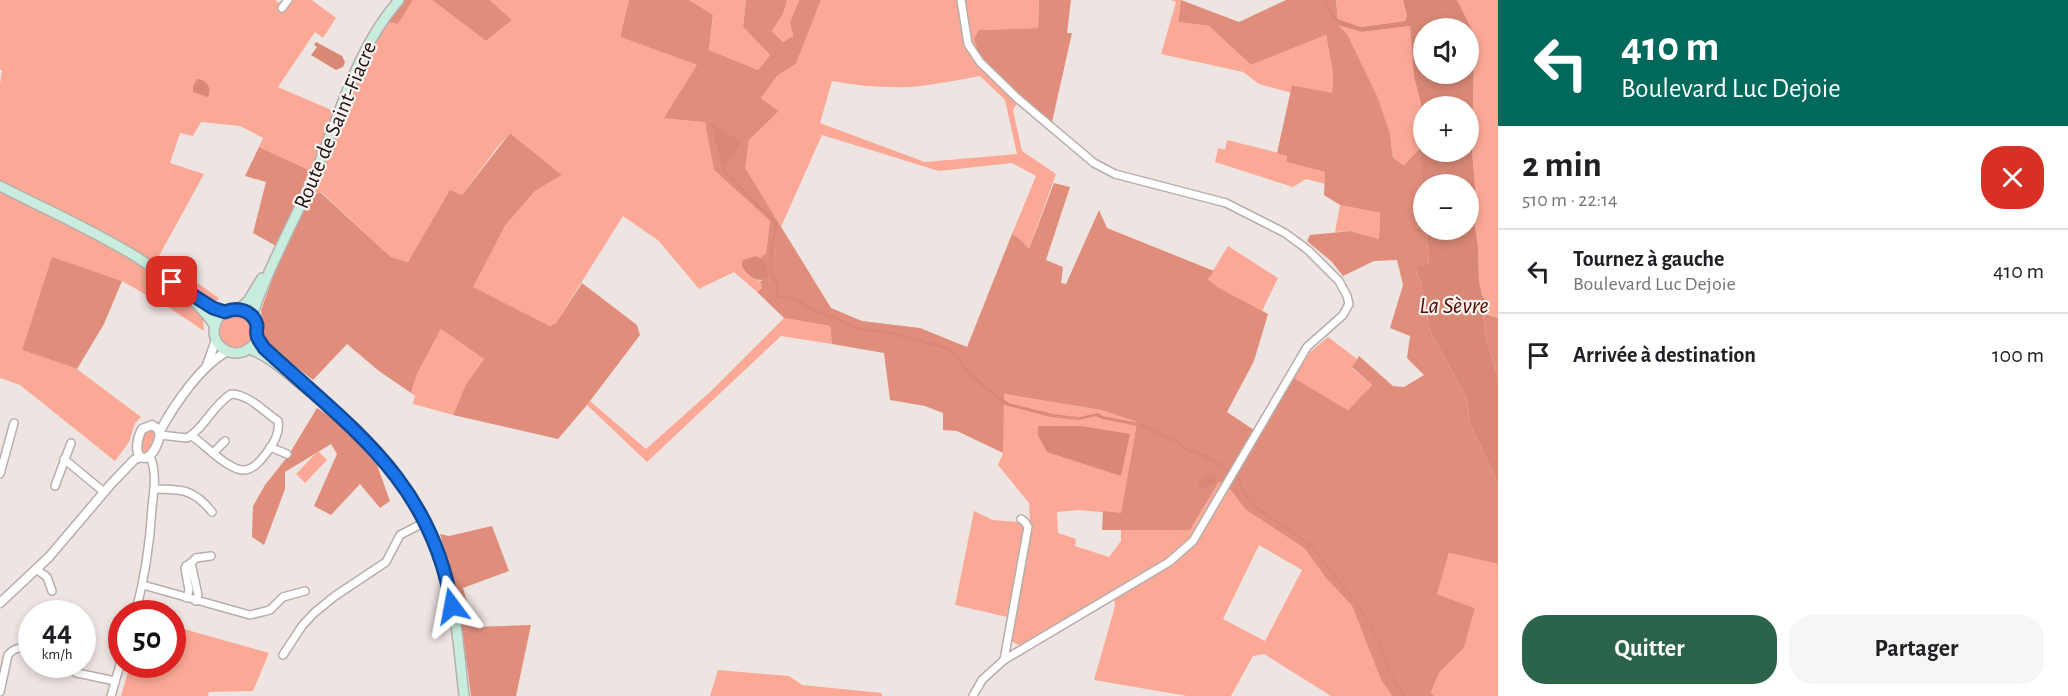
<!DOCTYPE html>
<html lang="fr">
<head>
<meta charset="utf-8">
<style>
  body { margin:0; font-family:"Alegreya Sans",sans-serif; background:#f6f6f6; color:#202124; height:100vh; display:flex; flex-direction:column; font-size:22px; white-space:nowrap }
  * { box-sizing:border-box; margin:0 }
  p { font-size:20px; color:#757577 }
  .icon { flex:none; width:33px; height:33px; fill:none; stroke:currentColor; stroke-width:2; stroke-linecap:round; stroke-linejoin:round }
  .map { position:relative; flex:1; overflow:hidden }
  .drawer { display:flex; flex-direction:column; background:#fff; width:570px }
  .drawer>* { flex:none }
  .top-card { background:#00695c; color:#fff; overflow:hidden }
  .controls { position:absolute; left:1413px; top:18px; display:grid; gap:12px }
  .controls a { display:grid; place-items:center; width:66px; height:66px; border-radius:50%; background:#fff; box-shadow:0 3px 9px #0003; font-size:30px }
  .speed { position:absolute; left:18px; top:600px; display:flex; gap:12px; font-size:30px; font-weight:700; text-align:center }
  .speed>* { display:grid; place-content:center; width:78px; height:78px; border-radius:50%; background:#fff; box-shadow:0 3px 9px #0003; line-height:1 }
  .speed small { font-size:15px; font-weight:400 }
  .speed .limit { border:9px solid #d22; background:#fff; color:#111 }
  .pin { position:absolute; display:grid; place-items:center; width:51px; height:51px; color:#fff; margin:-26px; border-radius:12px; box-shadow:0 3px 9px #0006 }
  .me { position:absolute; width:66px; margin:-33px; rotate:347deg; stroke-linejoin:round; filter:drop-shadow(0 0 4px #0008) }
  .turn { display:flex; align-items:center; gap:21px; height:126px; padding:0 24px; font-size:27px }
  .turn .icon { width:78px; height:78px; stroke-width:2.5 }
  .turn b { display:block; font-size:42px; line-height:51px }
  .round { display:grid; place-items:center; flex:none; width:63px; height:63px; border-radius:24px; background:#f6f6f6 }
  .headline { display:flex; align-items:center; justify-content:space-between; height:102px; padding:0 24px }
  h1 { font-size:36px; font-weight:700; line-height:45px }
  .cta { display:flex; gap:12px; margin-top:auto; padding:12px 24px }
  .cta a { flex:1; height:69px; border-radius:24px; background:#2b634b; color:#fff; font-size:24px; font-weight:700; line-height:69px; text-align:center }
  .cta a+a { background:#f6f6f6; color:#202124 }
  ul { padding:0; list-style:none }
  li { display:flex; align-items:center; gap:18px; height:84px; padding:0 24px; border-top:2px solid #e0e0e0 }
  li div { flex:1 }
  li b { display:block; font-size:22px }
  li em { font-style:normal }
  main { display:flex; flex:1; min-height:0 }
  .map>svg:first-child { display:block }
</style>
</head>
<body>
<main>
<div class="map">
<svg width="1498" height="696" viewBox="0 0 1498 696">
  <rect width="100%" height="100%" fill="#eee5e2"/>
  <g fill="#fba996" fill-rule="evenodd">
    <polygon points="0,0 275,0 281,4 284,0 312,0 336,18 323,38 315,32 278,87 343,115 368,54 386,22 398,24 413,0 432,0 486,41 512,20 490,0 629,0 620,37 697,65 714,170 770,221 766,253 760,258 756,256 748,275 760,281 762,288 757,292 734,272 699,289 659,241 623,216 556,323 550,326 472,287 505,226 535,191 562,175 510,133 496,149 462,195 450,191 409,262 391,257 321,192 315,195 302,187 309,170 259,147 263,138 240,126 201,122 193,136 180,133 170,163 204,174 159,256 219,298 203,319 204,331 171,309 122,281 53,258 22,350 77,369 141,417 135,423 129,442 115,461 20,385 0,378 0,84 2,70 0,70"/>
    <polygon points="689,0 746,0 743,27 770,55 758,70 709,50 713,16"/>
    <polygon points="787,0 799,0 790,22 793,36 783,42 772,31 783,14"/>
    <path d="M821,0H1039L1038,28L979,30L1020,98L1013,110L1022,151L1056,174L1029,249L1020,239L1012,234L1036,176L1012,163L939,171L822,135L781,227L744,168L749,140L779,111L761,98L777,76L796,64ZM980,76L1005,100L1017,154L925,162L820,123L832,81C858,86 884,88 911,87C934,85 957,80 980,76Z"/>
    <polygon points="1171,0 1181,0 1178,22 1209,26 1251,65 1326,35 1333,73 1332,94 1293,85 1292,93 1259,84 1243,72 1161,54 1176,2"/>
    <polygon points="1336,0 1403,0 1407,16 1405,21 1361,27 1338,19"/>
    <path d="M1457,0H1498V318L1483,312L1486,301L1482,295L1479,280L1478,246L1475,225L1476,198L1472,150L1474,59C1479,38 1463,18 1457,0Z"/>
    <polygon points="1338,25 1362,32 1410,26 1414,76 1421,104 1422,137 1420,148 1404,165 1393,158 1390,134"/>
    <polygon points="1227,140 1287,155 1286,162 1325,172 1325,184 1306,179 1293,187 1215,162 1218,148 1225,150"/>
    <polygon points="1340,205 1380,213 1379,239 1350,231 1335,232"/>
    <polygon points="1228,246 1278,278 1262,311 1217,288 1208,279"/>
    <circle cx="236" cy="332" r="17"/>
    <polygon points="784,318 830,326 832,344 781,336 647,462 587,405 590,401 646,449 710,392"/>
    <polygon points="441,329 484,359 466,384 453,415 413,404 415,396 411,393 417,374"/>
    <polygon points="1328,337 1357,359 1352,368 1372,385 1348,410 1294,378 1309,353"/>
    <path d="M1003,394L1101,410L1137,422L1121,514L1079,510L1057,512L1058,533L1076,539L1075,546L1109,557L1121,541V530H1190L1219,482L1229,488L1246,510L1304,548L1326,578L1352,606L1381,680L1392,696H1331L1264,654L1253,656L1231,696H1187L1094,680L1115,606L1114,599L1063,628L1060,624L1019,645L1011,641L1016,619L955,605L974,511L993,520L1030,523L1029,503L998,465L1003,453ZM1259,545L1302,570L1265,641L1223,619Z"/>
    <polygon points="149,430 152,430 155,436 151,448 145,453 142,452 140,446 146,433"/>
    <polygon points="318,451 327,460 305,483 296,474"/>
    <polygon points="1449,553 1498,564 1498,696 1434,696 1431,692 1439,673 1464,648 1475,608 1437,594"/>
    <polygon points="173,626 269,653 253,691 209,692 208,696 121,696 130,665 172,664"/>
    <polygon points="718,670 789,676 802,685 882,693 882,696 710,696"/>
  </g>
  <g fill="#e08e7b">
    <polygon points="404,0 413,0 398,24 386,22"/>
    <polygon points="432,0 490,0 512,20 486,41"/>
    <polygon points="629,0 689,0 713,15 709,50 758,70 770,55 743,27 746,0 787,0 783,14 772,31 783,42 793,36 790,22 799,0 821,0 796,64 777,76 761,98 779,111 749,140 745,168 831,308 862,321 920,328 967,347 1012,234 1020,239 1029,249 1054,183 1070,187 1046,260 1063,267 1061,283 1066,284 1099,210 1107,228 1214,271 1208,279 1217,287 1268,314 1254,361 1227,412 1260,434 1294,378 1348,410 1372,385 1352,367 1359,356 1393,386 1404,387 1424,375 1407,358 1410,336 1390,328 1403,285 1397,260 1374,261 1343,276 1332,262 1307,241 1310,235 1350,231 1379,239 1380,213 1340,205 1324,195 1325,172 1286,162 1287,156 1277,153 1292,85 1332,93 1333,73 1326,35 1251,65 1209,26 1178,22 1181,0 1239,22 1286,0 1336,0 1338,19 1327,1 1338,25 1347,34 1377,96 1390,134 1393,158 1404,165 1420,148 1424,185 1423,224 1422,226 1415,228 1426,230 1429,264 1420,265 1416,271 1421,283 1430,331 1467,399 1470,424 1492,470 1498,486 1498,564 1449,553 1437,594 1475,608 1464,648 1439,673 1431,692 1434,696 1392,696 1381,680 1352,606 1326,578 1304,548 1246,510 1229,488 1219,482 1190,530 1102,530 1103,511 1121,513 1137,422 1101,410 1004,394 1003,453 957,431 943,430 943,413 925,406 890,400 884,353 832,344 830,326 784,318 757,292 762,288 760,281 769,278 766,267 760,258 766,253 770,221 714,170 705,122 664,118 697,65 620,37"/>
    <polygon points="1039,0 1071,0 1067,33 1072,33 1052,122 1020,98 980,57 974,39 979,30 1038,28"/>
    <polygon points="510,133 562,175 535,191 505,226 473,287 550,326 556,323 582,283 637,325 640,335 587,405 558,439 453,415 466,384 484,359 441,329 417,374 411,393 379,371 347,344 313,380 263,341 261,310 283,250 253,233 266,182 245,176 259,147 309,170 302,187 315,195 320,192 391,257 408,262 450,190 462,195"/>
    <polygon points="52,257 122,281 104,324 77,369 22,350"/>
    <polygon points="1483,313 1498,318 1498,378 1486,339"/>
    <polygon points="317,408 339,422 377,465 390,501 380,508 360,484 331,515 314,506 337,454 331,444 285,472 285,489 264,545 252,537 253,506 265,485 288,456"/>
    <polygon points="492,526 509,571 463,588 474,627 531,625 516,696 471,696 459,604 440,534 449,536"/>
  </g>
  <g fill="#d98876" fill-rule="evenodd">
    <path d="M1403,0H1457L1476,38L1474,59L1472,150L1476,198L1475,225L1478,246L1479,280L1482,295L1486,301L1483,313L1486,339L1498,378V486L1492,470L1470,424L1467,399L1430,331L1421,283L1416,271L1420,262L1421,265L1429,263L1426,231L1416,233L1415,228L1422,226L1423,224L1424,230H1468V184L1423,185L1420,148L1422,137L1421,104L1414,77L1410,26L1362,32L1338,25L1323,2L1327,1L1338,19L1361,27L1405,21L1407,16ZM1424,28H1468V74H1424ZM1424,106H1468V152H1424Z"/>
    <polygon points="316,42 342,56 345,62 343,67 336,70 311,55 317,47 314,45"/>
    <path d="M197,79C207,80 212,87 208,97L193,92V86Z"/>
    <polygon points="711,123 741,142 724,171 743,188 777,224 770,262 773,278 778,286 777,296 798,299 811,308 836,317 856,328 866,328 897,335 949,349 970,374 993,394 1009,404 1054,416 1079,419 1097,414 1102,417 1139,425 1177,442 1183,447 1208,457 1230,473 1205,458 1183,449 1176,443 1138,426 1102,419 1096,416 1079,420 1051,417 1005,405 968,375 961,364 948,350 889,334 857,330 832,318 812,311 794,300 775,297 776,286 771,277 768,261 775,225 723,171"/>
    <path d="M756,256C766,259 768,269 769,278C758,284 747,276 742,266L743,260Z"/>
    <polygon points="1038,426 1081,426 1130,434 1121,476 1047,452 1038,435"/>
    <polygon points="1212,473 1216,477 1216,483 1203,488 1198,486 1199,480"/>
  </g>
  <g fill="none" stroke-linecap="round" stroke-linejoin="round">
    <g stroke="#d98876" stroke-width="1.5">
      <polyline points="724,170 738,184"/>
      <path d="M765,211L777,223C773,245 767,264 778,285L777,289"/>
      <polyline points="776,293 778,296 794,297 813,309 856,328 890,332 949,348 969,372 993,393 1009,404 1054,415 1079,418 1098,414 1103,417 1140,424 1177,441 1183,447 1208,456 1230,471"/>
      <path d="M1234,474L1239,478C1240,509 1294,528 1313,549C1322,559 1330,571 1339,581C1350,596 1362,609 1371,626C1383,649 1388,676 1405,696"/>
    </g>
    <defs>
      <g id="minor">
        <polyline points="961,0 968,44 980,62 1017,98 1094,163 1115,174 1226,203 1285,233 1308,250 1339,281 1347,296 1349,304 1343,315 1307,347 1193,541 1169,562 1004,660 982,680 973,696"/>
        <polyline points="282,8 288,0"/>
        <path d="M160,435L187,438C204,429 212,406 231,394C250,395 263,411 278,421C280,432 274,443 268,451C262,459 253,471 242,470C226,468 205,445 192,436"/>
        <polyline points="270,447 287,454"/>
        <polyline points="213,453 225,441"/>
        <polyline points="64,459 104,492"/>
        <polyline points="0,474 14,423"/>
        <polyline points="55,486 71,443"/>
        <path d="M154,489C181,489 194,489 212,512"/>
        <polyline points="191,563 196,558 211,556"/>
        <polyline points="36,569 47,577 52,591"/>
        <polyline points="143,585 250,615 270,610 283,597 305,591"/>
        <polyline points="187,598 189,590 185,568 186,566 191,563 198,595 196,601"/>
        <path d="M135,614C145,578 150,544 152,507C154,490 157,472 150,456"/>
        <polyline points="283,655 302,626 314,613 335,596 386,562 400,535 425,522"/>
        <polyline points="1004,660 1028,527 1025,522 1021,519"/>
        <polyline points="60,664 77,673 115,681"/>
        <path d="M0,692L8,655C15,647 22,646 32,651"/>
        <polyline points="111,696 122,658"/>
      </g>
      <g id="tertiary">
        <polyline points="207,365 216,340"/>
        <path d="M152,425L158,429L160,435C151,472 127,460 142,429Z"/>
        <path d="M160,431C174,405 201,365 228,351"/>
        <polyline points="0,603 49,557 111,484 134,460 140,457"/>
      </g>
      <g id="secondary">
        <path d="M0,186C68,221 171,262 215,326"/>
        <polyline points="192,295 213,308 225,312"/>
        <polyline points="239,309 248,301 262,278"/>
        <circle cx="236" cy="331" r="22"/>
        <path d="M252,316C268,267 295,221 315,173C340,115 356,49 399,0"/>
        <polyline points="257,336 264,348 278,360"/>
        <path d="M248,349C268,354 291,377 308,390C376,441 431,507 450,591C458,626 460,661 464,696"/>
      </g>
    </defs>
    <use href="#minor" stroke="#b7aeac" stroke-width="10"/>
    <use href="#tertiary" stroke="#b7aeac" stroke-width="11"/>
    <use href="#secondary" stroke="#b7aeac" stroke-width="12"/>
    <use href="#minor" stroke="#fff" stroke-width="7"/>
    <use href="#tertiary" stroke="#fff" stroke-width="8"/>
    <use href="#secondary" stroke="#c8ecdd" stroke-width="9"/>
  </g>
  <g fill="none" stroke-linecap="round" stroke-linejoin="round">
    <defs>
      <path id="route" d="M172,282L213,308L225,312C238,306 253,311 257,325C257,329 256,332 257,335C257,339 262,344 264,348C351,428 431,481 452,606"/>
    </defs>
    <use href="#route" stroke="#114b97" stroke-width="15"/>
    <use href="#route" stroke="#1a73e8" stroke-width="10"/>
  </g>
  <g text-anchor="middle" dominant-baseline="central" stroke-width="4.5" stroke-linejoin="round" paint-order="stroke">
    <g font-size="22" fill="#171313" stroke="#fcf2f0">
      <text transform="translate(335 125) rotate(-67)">Route de Saint-Fiacre</text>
    </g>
    <g font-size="24" font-style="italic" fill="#560d00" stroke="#fcf2f0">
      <text x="1454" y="306">La Sèvre</text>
    </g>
  </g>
</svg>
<div class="controls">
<a><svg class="icon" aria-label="sound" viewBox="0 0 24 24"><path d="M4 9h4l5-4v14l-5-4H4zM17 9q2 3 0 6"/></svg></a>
<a>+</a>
<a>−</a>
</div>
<div class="speed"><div>44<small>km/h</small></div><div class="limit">50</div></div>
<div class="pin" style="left:172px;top:282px;background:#d93025"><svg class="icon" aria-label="arrive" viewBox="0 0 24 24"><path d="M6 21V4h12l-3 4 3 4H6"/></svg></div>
<svg class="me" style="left:452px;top:606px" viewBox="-20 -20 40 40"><path d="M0-17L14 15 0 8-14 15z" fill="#1a73e8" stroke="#fff" stroke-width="4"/></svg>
</div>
<section class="drawer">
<div class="top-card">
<div class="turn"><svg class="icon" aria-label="left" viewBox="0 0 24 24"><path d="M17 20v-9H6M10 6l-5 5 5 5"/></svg><div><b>410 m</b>Boulevard Luc Dejoie</div></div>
</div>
<div class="headline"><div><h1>2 min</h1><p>510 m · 22:14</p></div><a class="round" style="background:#d93025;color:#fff"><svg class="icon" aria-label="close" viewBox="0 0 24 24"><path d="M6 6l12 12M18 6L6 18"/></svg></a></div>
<ul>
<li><svg class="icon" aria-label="left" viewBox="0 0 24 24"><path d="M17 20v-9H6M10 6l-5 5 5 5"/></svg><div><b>Tournez à gauche</b><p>Boulevard Luc Dejoie</p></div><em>410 m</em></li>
<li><svg class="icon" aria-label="arrive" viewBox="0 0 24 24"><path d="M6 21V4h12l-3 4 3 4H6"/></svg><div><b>Arrivée à destination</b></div><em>100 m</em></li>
</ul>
<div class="cta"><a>Quitter</a><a>Partager</a></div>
</section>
</main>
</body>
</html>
